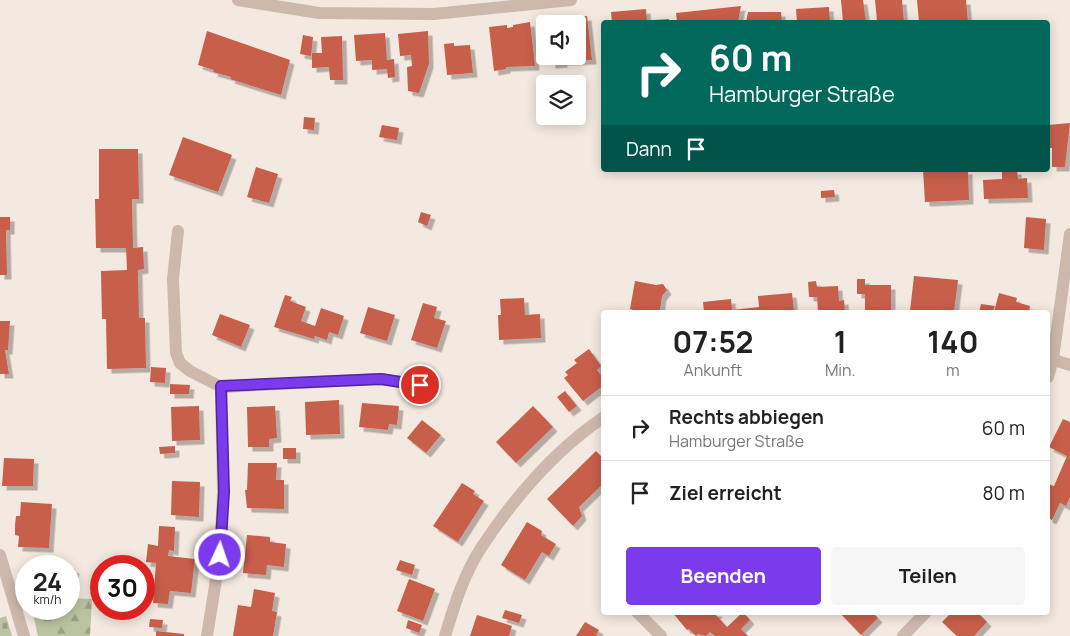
<!DOCTYPE html>
<html lang="de">
<head>
<meta charset="utf-8">
<style>
  body { margin:0; font-family:Manrope,sans-serif; background:#f6f6f6; color:#222; height:100vh; display:flex; flex-direction:column; font-size:19px; white-space:nowrap }
  * { box-sizing:border-box; margin:0 }
  p { font-size:16px; color:#767676 }
  .icon { flex:none; width:28px; height:28px; fill:none; stroke:currentColor; stroke-width:2; stroke-linecap:round; stroke-linejoin:round }
  .map { position:relative; flex:1; overflow:hidden }
  .details { position:absolute; left:601px; top:310px; width:449px; height:305px; display:flex; flex-direction:column; background:#fff; border-radius:5px; box-shadow:0 2px 12px #0003 }
  .details>* { flex:none }
  .hud { position:absolute; left:601px; top:20px; width:449px; height:152px; border-radius:5px; box-shadow:0 2px 12px #0003; background:#00695c; color:#fff; overflow:hidden }
  .fabs { position:absolute; left:536px; top:15px; display:grid; gap:10px }
  .fabs a { display:grid; place-items:center; width:50px; height:50px; border-radius:5px; background:#fff; box-shadow:0 2px 12px #0003; font-size:25px }
  .speed { position:absolute; left:15px; top:555px; display:flex; gap:10px; font-size:25px; font-weight:700; text-align:center }
  .speed>* { display:grid; place-content:center; width:65px; height:65px; border-radius:50%; background:#fff; box-shadow:0 2px 12px #0003; line-height:1 }
  .speed small { font-size:12px; font-weight:400 }
  .speed .limit { border:8px solid #d22; background:#fff; color:#111 }
  .pin { position:absolute; display:grid; place-items:center; width:42px; height:42px; color:#fff; margin:-21px; border:2px solid #fff; border-radius:50%; box-shadow:0 1px 5px #0007 }
  .me { position:absolute; width:55px; margin:-28px; rotate:3deg; stroke-linejoin:round; filter:drop-shadow(0 0 4px #0008) }
  .turn { display:flex; align-items:center; gap:18px; height:105px; padding:0 25px; font-size:22px }
  .turn .icon { width:65px; height:65px; stroke-width:2.5 }
  .turn b { display:block; font-size:35px; line-height:42px }
  .then { display:flex; align-items:center; height:48px; padding:0 25px; background:#0003; gap:10px; font-size:19px }
  .eta { display:flex; justify-content:space-evenly; align-items:center; height:85px; text-align:center }
  .eta b { font-size:30px; font-weight:700; line-height:35px }
  .action { display:flex; gap:10px; margin-top:auto; padding:10px 25px }
  .action a { flex:1; height:58px; border-radius:5px; background:#7c3aed; color:#fff; font-size:20px; font-weight:700; line-height:58px; text-align:center }
  .action a+a { background:#f6f6f6; color:#222 }
  ul { padding:0; list-style:none }
  li { display:flex; align-items:center; gap:15px; height:65px; padding:0 25px; border-top:1px solid #e0e0e0 }
  li div { flex:1 }
  li b { display:block; font-size:19px }
  li em { font-style:normal }
  .map>svg:first-child { display:block }
</style>
</head>
<body>
<div class="map">
<svg width="1070" height="636" viewBox="0 0 1070 636">
  <defs>
    <pattern id="forest-firs" width="22" height="20" patternUnits="userSpaceOnUse" patternTransform="scale(1.25)"><rect width="22" height="20" fill="#bbc4a0"/><path d="M5 1l3.5 6h-7zM16 11l3.5 6h-7z" fill="#99a083"/></pattern>
    <pattern id="cemetery-stones" width="16" height="16" patternUnits="userSpaceOnUse" patternTransform="scale(1.25)"><rect width="16" height="16" fill="#bbc4a0"/><path d="M2 7V4a2 2 0 0 1 4 0v3zM10 15v-3a2 2 0 0 1 4 0v3z" fill="#99a083"/></pattern>
    <filter id="shadow"><feDropShadow dx="4.5" dy="4.5" stdDeviation="0" flood-color="#0004"/></filter>
  </defs>
  <rect width="100%" height="100%" fill="#f4e9e0"/>
  <polygon fill="url(#forest-firs)" points="69,598 92,599 90,636 38,636 32,609 69,609"/>
  <polygon fill="url(#cemetery-stones)" points="6,616 12,636 0,636 0,618"/>
  <g fill="#c85e4b" filter="url(#shadow)">
    <polygon points="841,0 863,0 866,22 843,22"/>
    <polygon points="875,0 902,0 904,22 891,22 890,20 877,21"/>
    <polygon points="917,0 966,0 968,22 919,22"/>
    <polygon points="741,6 738,22 677,22 676,13"/>
    <polygon points="829,7 830,22 797,22 796,9"/>
    <polygon points="646,9 647,22 612,22 611,12"/>
    <polygon points="748,12 781,12 782,22 746,22"/>
    <polygon points="587,16 592,60 563,61 563,63 551,64 550,56 578,56 578,24 546,24 546,21 564,19 564,21 569,21 569,18"/>
    <polygon points="669,19 669,22 653,22 653,20"/>
    <polygon points="530,22 535,66 506,67 506,69 494,71 489,27 507,25 507,28 513,27 513,25"/>
    <polygon points="207,31 290,60 281,95 230,79 231,77 213,72 214,70 198,65"/>
    <polygon points="428,31 429,64 419,93 408,91 407,67 412,66 411,55 400,56 398,34"/>
    <polygon points="385,33 387,60 394,59 395,77 388,78 387,69 372,70 372,60 356,61 354,35"/>
    <polygon points="303,35 313,37 311,56 300,54"/>
    <polygon points="342,36 343,80 330,80 329,67 312,68 312,53 322,53 321,37"/>
    <polygon points="454,43 454,46 470,45 473,73 447,75 444,44"/>
    <polygon points="304,117 315,118 314,130 303,129"/>
    <polygon points="1070,123 1065,167 1052,167 1052,148 1048,148 1048,125"/>
    <polygon points="382,125 399,128 397,140 379,137"/>
    <polygon points="183,137 232,155 218,192 169,175"/>
    <polygon points="99,149 138,149 139,199 132,199 133,248 143,247 144,269 138,270 139,318 145,318 146,368 107,369 106,319 102,319 101,271 127,270 126,248 96,248 95,199 99,199"/>
    <polygon points="256,167 278,174 269,203 247,197"/>
    <polygon points="923,170 968,170 969,200 925,202"/>
    <polygon points="1002,170 1017,170 1018,179 1027,178 1028,198 984,199 983,180 1002,179"/>
    <polygon points="834,190 835,197 821,198 821,191"/>
    <polygon points="421,212 431,215 427,226 418,222"/>
    <polygon points="0,217 10,217 10,230 6,230 7,275 0,275"/>
    <polygon points="1026,217 1046,219 1044,250 1024,248"/>
    <polygon points="914,276 958,280 954,312 910,311"/>
    <polygon points="857,279 865,279 865,285 891,285 891,311 865,310 865,294 857,294"/>
    <polygon points="635,281 656,285 663,284 667,290 662,296 660,310 665,312 633,312 633,310 630,309"/>
    <polygon points="816,281 817,287 838,286 839,301 844,300 845,311 818,312 817,297 809,297 808,282"/>
    <polygon points="792,293 794,312 704,312 703,302 731,299 732,310 759,307 758,296"/>
    <polygon points="999,293 1017,298 1016,302 1030,306 1029,312 994,312"/>
    <polygon points="285,295 292,297 290,301 306,307 301,321 315,326 321,308 344,316 338,335 329,332 327,340 315,336 314,339 274,327"/>
    <polygon points="524,298 525,315 540,314 541,338 499,340 498,315 501,315 500,299"/>
    <polygon points="423,303 437,307 434,318 446,321 437,348 411,340"/>
    <polygon points="981,304 995,306 993,312 979,312"/>
    <polygon points="368,307 395,315 387,341 360,333"/>
    <polygon points="220,314 250,325 241,347 212,335"/>
    <polygon points="0,321 10,321 8,350 5,350 9,374 0,374"/>
    <polygon points="589,349 601,366 597,370 604,379 604,385 583,401 564,378 568,375 565,372 577,363 574,360"/>
    <polygon points="151,367 166,368 165,383 150,382"/>
    <polygon points="170,384 190,385 189,394 170,394"/>
    <polygon points="565,391 577,406 569,412 557,397"/>
    <polygon points="339,400 340,434 306,435 305,402"/>
    <polygon points="362,403 399,406 397,425 389,424 388,430 359,427"/>
    <polygon points="199,406 200,440 172,441 171,407"/>
    <polygon points="275,406 277,438 269,439 269,447 248,447 247,407"/>
    <polygon points="533,406 553,427 516,463 496,442"/>
    <polygon points="1063,419 1070,422 1070,497 1066,506 1060,503 1052,520 1048,518 1048,484 1054,486 1067,456 1049,447"/>
    <polygon points="422,420 441,435 426,453 407,438"/>
    <polygon points="175,446 175,453 160,454 159,447"/>
    <rect x="283" y="448" width="13" height="11"/>
    <polygon points="596,451 604,459 604,483 579,507 582,516 573,526 547,499"/>
    <polygon points="4,458 34,459 33,486 2,486"/>
    <polygon points="248,463 277,463 276,480 284,480 284,509 247,508 245,490 247,490"/>
    <polygon points="172,481 200,482 199,517 171,515"/>
    <polygon points="462,483 475,491 473,494 484,501 458,542 433,526"/>
    <polygon points="21,502 52,504 49,548 18,547 19,536 15,535 15,525 16,516 20,516"/>
    <polygon points="527,522 542,531 541,535 556,544 549,556 542,552 525,580 501,565"/>
    <polygon points="159,526 175,527 174,551 169,550 168,556 195,559 191,593 170,591 168,604 153,603 156,563 146,562 148,544 158,546"/>
    <polygon points="247,535 270,537 270,542 286,544 284,567 267,565 266,575 243,573"/>
    <polygon points="400,560 415,565 412,575 396,570"/>
    <polygon points="69,568 75,569 70,592 69,591"/>
    <polygon points="409,579 435,589 423,621 397,611"/>
    <polygon points="254,589 275,593 272,611 277,612 273,636 233,636 238,605 251,607"/>
    <polygon points="505,610 522,615 519,623 502,618"/>
    <polygon points="672,612 718,612 716,615 727,627 743,612 750,620 741,629 748,636 715,636 710,632 706,636 698,634 696,636 689,629 687,630"/>
    <polygon points="839,612 872,612 878,618 861,635"/>
    <polygon points="952,612 977,612 987,622 974,636 957,636 942,622"/>
    <polygon points="477,615 512,626 509,636 470,636"/>
    <polygon points="150,619 163,620 162,628 149,627"/>
    <polygon points="408,620 422,625 419,633 406,628"/>
    <polygon points="585,622 599,630 596,635 598,636 576,636"/>
    <polygon points="156,631 184,634 184,636 156,636"/>
  </g>
  <g fill="none" stroke-linecap="round" stroke-linejoin="round">
    <g stroke="#cdb8ac" stroke-width="12">
      <polyline points="238,0 319,13 434,14 571,0"/>
      <polyline points="178,231 173,279 176,353 180,363 190,371 221,387 381,379 420,385"/>
      <polyline points="1048,358 1070,365"/>
      <polyline points="1048,377 1053,359 1070,234"/>
      <polyline points="0,555 24,636"/>
      <polyline points="637,612 661,636"/>
      <polyline points="207,636 220,555 223,492 221,387"/>
      <path d="M445,636C454,606 464,574 481,548C514,498 555,450 604,417"/>
      <polyline points="903,636 926,612"/>
    </g>
  </g>
  <g fill="none" stroke-linecap="round" stroke-linejoin="round">
    <defs>
      <polyline id="route" points="220,555 224,492 221,386 381,379 420,385"/>
    </defs>
    <use href="#route" stroke="#51269a" stroke-width="12"/>
    <use href="#route" stroke="#7c3aed" stroke-width="9"/>
  </g>
</svg>
<div class="fabs">
<a><svg class="icon" aria-label="sound" viewBox="0 0 24 24"><path d="M4 9h4l5-4v14l-5-4H4zM17 9q2 3 0 6"/></svg></a>
<a><svg class="icon" aria-label="layers" viewBox="0 0 24 24"><path d="M12 4l9 5-9 5-9-5zM3 14l9 5 9-5"/></svg></a>
</div>
<div class="speed"><div>24<small>km/h</small></div><div class="limit">30</div></div>
<div class="pin" style="left:420px;top:385px;background:#d93025"><svg class="icon" aria-label="arrive" viewBox="0 0 24 24"><path d="M6 21V4h12l-3 4 3 4H6"/></svg></div>
<svg class="me" style="left:220px;top:555px" viewBox="-20 -20 40 40"><circle r="17" fill="#7c3aed" stroke="#fff" stroke-width="3"/><path d="M0-11L8 9 0 5-8 9z" fill="#fff"/></svg>
<div class="hud">
<div class="turn"><svg class="icon" aria-label="right" viewBox="0 0 24 24"><path d="M7 20v-9h11M14 6l5 5-5 5"/></svg><div><b>60 m</b>Hamburger Straße</div></div>
<div class="then">Dann<svg class="icon" aria-label="arrive" viewBox="0 0 24 24"><path d="M6 21V4h12l-3 4 3 4H6"/></svg></div>
</div>
<section class="details">
<div class="eta">
<div><b>07:52</b><p>Ankunft</p></div>
<div><b>1</b><p>Min.</p></div>
<div><b>140</b><p>m</p></div>
</div>
<ul>
<li><svg class="icon" aria-label="right" viewBox="0 0 24 24"><path d="M7 20v-9h11M14 6l5 5-5 5"/></svg><div><b>Rechts abbiegen</b><p>Hamburger Straße</p></div><em>60 m</em></li>
<li><svg class="icon" aria-label="arrive" viewBox="0 0 24 24"><path d="M6 21V4h12l-3 4 3 4H6"/></svg><div><b>Ziel erreicht</b></div><em>80 m</em></li>
</ul>
<div class="action"><a>Beenden</a><a>Teilen</a></div>
</section>
</div>
</body>
</html>
